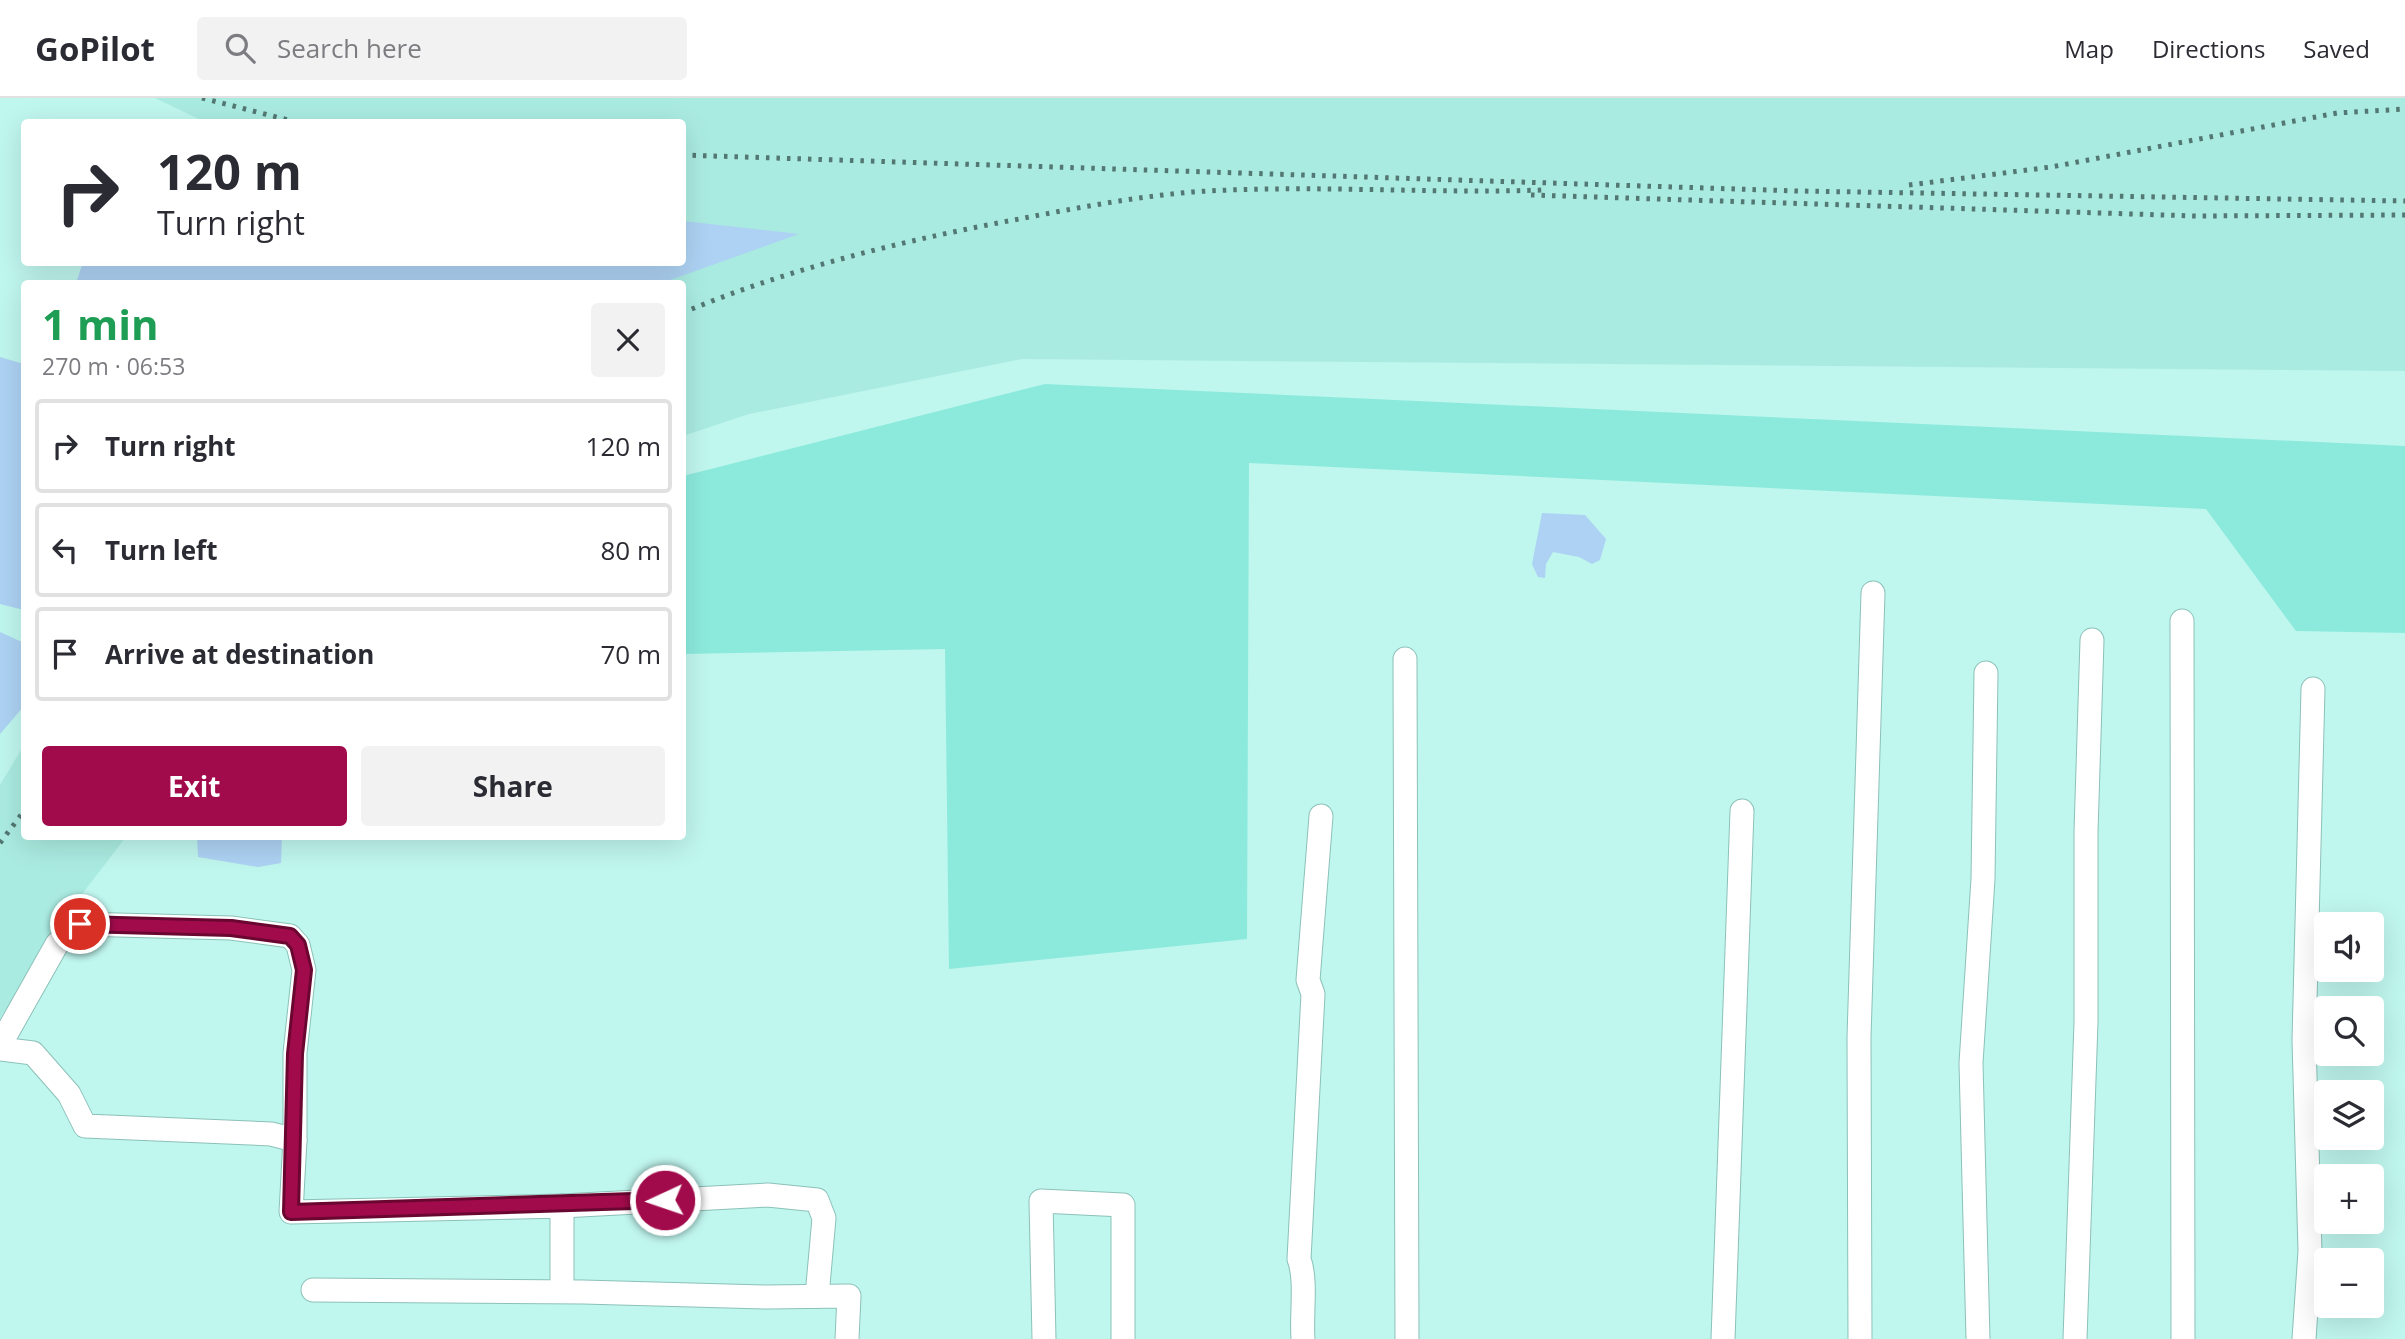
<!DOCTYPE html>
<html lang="en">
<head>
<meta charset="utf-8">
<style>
  body { margin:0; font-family:"Open Sans",sans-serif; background:#f2f2f3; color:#2b2b33; height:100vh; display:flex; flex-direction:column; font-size:26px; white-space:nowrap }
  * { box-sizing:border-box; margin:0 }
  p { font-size:23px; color:#7c7c81 }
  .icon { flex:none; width:38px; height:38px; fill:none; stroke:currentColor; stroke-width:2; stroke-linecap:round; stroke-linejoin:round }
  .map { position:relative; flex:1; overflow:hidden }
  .side { position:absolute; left:21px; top:182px; width:665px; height:560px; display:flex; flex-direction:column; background:#fff; border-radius:7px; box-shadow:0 7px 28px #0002 }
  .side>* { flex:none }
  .top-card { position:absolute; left:21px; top:21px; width:665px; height:147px; border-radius:7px; box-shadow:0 7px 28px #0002; background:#fff; color:#2b2b33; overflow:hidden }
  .controls { position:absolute; left:2314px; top:814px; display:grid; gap:14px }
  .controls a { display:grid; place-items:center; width:70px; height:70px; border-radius:7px; background:#fff; box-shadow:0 7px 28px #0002; font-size:35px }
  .pin { position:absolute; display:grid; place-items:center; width:60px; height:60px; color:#fff; margin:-30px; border:4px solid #fff; border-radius:50%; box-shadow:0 2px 7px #0007 }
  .me { position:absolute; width:77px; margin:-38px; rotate:267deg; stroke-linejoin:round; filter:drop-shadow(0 0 5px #0008) }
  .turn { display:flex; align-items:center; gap:24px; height:147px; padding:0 21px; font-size:32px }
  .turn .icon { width:91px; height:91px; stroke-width:2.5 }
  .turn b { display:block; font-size:49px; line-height:60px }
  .round { display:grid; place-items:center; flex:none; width:74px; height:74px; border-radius:7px; background:#f2f2f3 }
  .summary { display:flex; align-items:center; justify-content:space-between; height:119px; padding:0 21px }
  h1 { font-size:42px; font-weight:700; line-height:52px; color:#1e9e55 }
  .primary-button { display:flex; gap:14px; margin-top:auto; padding:14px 21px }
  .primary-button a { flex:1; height:80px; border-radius:7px; background:#a20b4b; color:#fff; font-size:28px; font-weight:700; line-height:80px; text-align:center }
  .primary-button a+a { background:#f2f2f3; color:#2b2b33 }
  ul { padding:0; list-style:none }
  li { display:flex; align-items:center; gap:21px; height:94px; margin:0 14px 10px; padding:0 7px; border:4px solid #e1e1e2; border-radius:7px }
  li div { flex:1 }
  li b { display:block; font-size:26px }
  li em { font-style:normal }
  header { display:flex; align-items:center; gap:42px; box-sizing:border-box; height:98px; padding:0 35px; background:#fff; border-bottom:2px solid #e1e1e2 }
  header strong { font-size:33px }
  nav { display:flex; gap:38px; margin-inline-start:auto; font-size:24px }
  .search { width:490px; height:63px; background:#f2f2f3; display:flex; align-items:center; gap:18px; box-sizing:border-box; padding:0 24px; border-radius:7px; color:#7c7c81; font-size:26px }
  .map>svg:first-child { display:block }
</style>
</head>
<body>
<header>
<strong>GoPilot</strong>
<div class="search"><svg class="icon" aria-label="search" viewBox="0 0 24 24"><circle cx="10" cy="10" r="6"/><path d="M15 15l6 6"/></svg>Search here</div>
<nav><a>Map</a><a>Directions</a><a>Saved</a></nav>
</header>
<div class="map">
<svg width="2405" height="1241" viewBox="0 0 2405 1241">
  <rect width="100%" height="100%" fill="#bff6ee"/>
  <g fill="#aaebe1">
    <polygon points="155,0 2405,0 2405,273 1022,261 749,316 683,338 682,186 427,185 682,164 682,24 205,24"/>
    <polygon points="24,647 24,738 126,739 75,805 0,920 0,687"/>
  </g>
  <polygon fill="#8ceadd" points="1045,286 2405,348 2405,535 2296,533 2206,411 1249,365 1247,841 949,871 945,551 683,556 683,378"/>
  <g fill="#add2f3">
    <polygon points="683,123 799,136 662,185 76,185 83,164 682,164"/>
    <polygon points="0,259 24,266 24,512 0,506"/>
    <polygon points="1542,415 1585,417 1606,441 1600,462 1592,466 1579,459 1553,454 1546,466 1545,480 1538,479 1532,466"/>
    <polygon points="0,534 24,545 24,608 0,636"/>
    <polygon points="197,739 282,739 281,765 258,769 198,759"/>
  </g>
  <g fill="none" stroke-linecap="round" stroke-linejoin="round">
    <defs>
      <g id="minor">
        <polyline points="2182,523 2183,1241"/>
        <polyline points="1405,561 1407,1241"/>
        <polyline points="0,947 57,846 80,826 231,830 290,838 298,847 304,872 295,955 295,1042"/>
        <polyline points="0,951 33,955 69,996 85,1028 271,1036 295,1042 291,1114 562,1108 562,1193"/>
        <polyline points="562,1108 768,1097 817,1102 824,1120 817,1198"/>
        <polyline points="313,1192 583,1194 766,1199 849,1198 847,1241"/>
        <polyline points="1044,1241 1041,1103 1123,1107 1123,1241"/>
        <path d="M1303,1241C1301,1217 1307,1182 1299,1161L1313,896L1308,882L1321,718"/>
        <polyline points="1723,1241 1742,713"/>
        <polyline points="1860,1241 1859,939 1873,495"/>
        <polyline points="1978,1241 1971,965 1983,781 1986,575"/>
        <polyline points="2075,1241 2086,924 2086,734 2092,542"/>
        <polyline points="2304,1241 2310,1153 2304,942 2313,591"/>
      </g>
    </defs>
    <use href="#minor" stroke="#8cc1b9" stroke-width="25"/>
    <use href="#minor" stroke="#fff" stroke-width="23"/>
    <g stroke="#537772" stroke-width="5" stroke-dasharray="3.5 7" stroke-linecap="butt">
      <polyline points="202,0 296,24"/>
      <polyline points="682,57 1798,93 2405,103"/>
      <polyline points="1909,87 2051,69 2337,15 2405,11"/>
      <polyline points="1531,97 2196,118 2405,117"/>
      <path d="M682,215C790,170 905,142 1019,121C1076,110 1134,99 1192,94C1308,86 1425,96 1542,92"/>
      <polyline points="0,745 24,713"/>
    </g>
  </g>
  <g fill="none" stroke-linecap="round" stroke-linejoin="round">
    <defs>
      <polyline id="route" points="80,826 231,830 290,838 298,847 304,872 295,956 291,1114 665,1102"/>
    </defs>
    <use href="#route" stroke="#690731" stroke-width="18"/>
    <use href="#route" stroke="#a20b4b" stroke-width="12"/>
  </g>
</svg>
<div class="controls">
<a><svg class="icon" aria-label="sound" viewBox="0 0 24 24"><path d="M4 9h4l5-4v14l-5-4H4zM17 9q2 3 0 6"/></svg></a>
<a><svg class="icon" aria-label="search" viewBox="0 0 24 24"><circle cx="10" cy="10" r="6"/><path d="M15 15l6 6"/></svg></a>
<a><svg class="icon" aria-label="layers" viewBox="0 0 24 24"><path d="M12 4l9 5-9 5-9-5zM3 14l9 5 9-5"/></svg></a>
<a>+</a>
<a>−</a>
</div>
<div class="pin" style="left:80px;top:826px;background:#d93025"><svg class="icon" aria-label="arrive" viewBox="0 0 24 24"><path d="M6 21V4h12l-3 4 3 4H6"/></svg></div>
<svg class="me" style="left:665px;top:1102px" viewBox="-20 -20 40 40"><circle r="17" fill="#a20b4b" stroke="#fff" stroke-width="3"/><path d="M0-11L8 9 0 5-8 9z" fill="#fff"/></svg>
<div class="top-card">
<div class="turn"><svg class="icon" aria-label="right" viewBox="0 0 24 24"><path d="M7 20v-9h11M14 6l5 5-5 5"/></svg><div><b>120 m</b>Turn right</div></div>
</div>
<section class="side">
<div class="summary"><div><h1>1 min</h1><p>270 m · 06:53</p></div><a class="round"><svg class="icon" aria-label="close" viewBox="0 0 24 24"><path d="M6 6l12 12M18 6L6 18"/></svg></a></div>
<ul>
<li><svg class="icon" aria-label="right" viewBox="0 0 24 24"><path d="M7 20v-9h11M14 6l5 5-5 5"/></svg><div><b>Turn right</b></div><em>120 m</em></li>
<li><svg class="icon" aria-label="left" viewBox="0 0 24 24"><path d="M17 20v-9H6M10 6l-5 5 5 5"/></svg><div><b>Turn left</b></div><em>80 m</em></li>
<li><svg class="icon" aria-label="arrive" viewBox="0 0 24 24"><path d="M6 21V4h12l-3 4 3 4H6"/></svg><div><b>Arrive at destination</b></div><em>70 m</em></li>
</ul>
<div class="primary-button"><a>Exit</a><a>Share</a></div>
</section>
</div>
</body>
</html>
